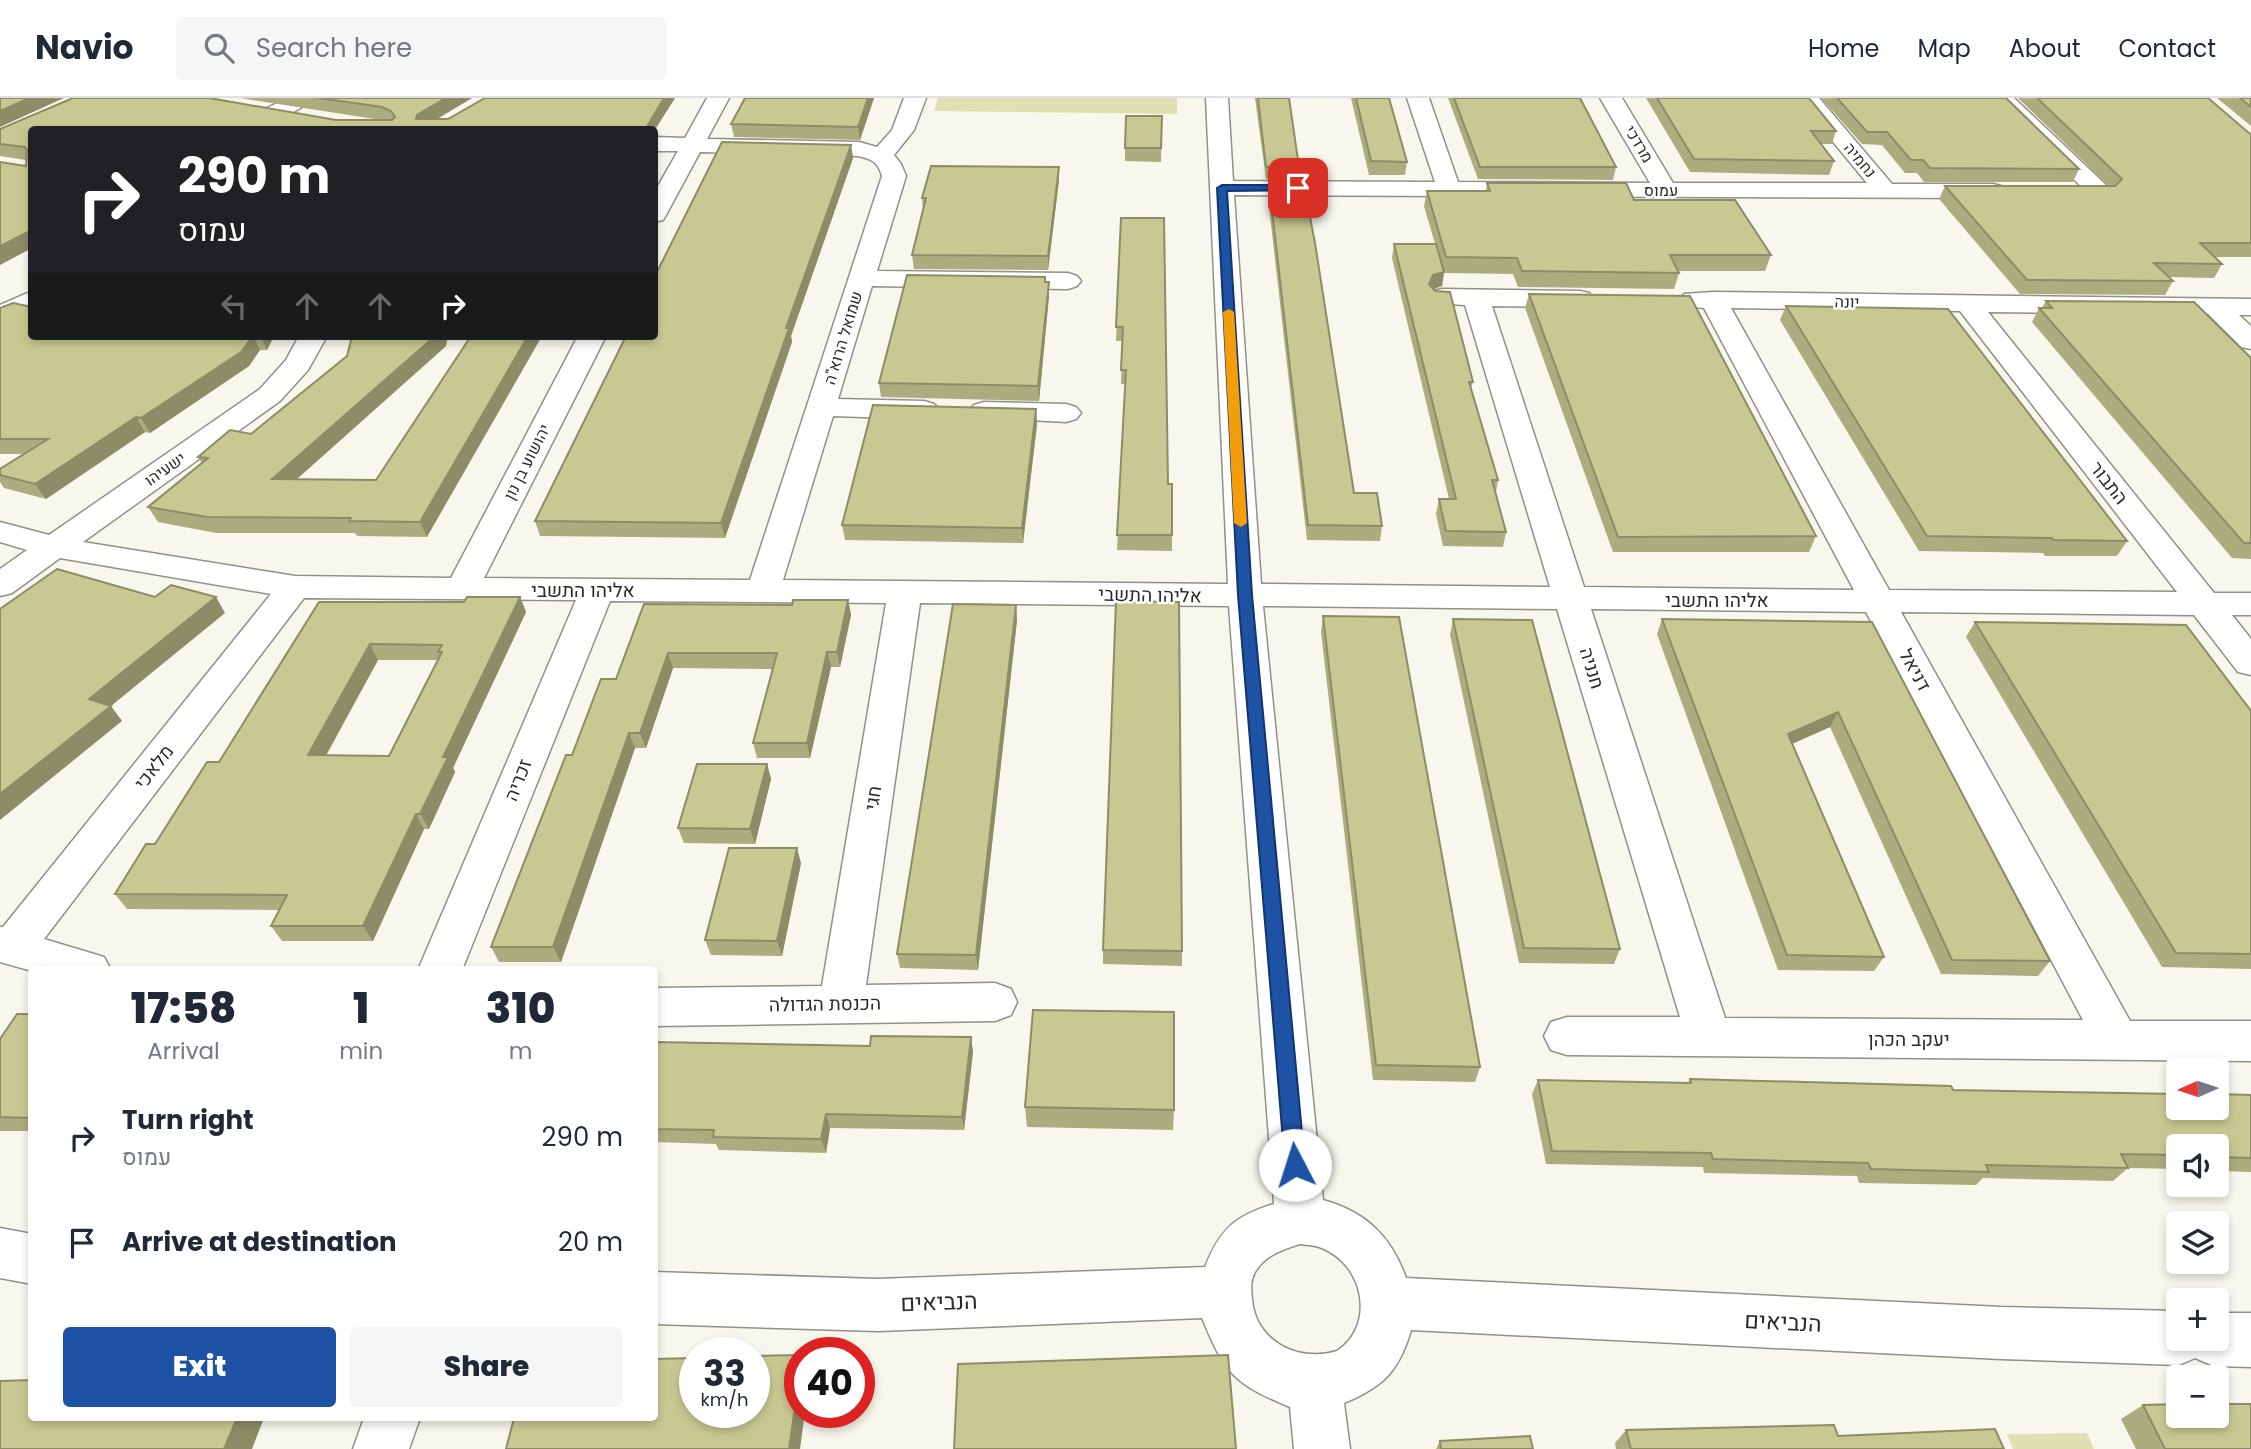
<!DOCTYPE html>
<html lang="en">
<head>
<meta charset="utf-8">
<style>
  body { margin:0; font-family:Poppins,Heebo,sans-serif; background:#f6f6f7; color:#1f2937; height:100vh; display:flex; flex-direction:column; font-size:26px; white-space:nowrap }
  * { box-sizing:border-box; margin:0 }
  p { font-size:23px; color:#747a83 }
  .icon { flex:none; width:38px; height:38px; fill:none; stroke:currentColor; stroke-width:2; stroke-linecap:round; stroke-linejoin:round }
  .map { position:relative; flex:1; overflow:hidden }
  .drawer { position:absolute; left:28px; top:868px; width:630px; height:455px; display:flex; flex-direction:column; background:#fff; border-radius:7px; box-shadow:0 4px 10px #0003 }
  .drawer>* { flex:none }
  .banner { position:absolute; left:28px; top:28px; width:630px; height:214px; border-radius:7px; box-shadow:0 4px 10px #0003; background:#202124; color:#fff; overflow:hidden }
  .needle { width:46px; rotate:267deg }
  .tools { position:absolute; left:2166px; top:959px; display:grid; gap:14px }
  .tools a { display:grid; place-items:center; width:63px; height:63px; border-radius:7px; background:#fff; box-shadow:0 4px 10px #0003; font-size:35px }
  .speed { position:absolute; left:679px; top:1239px; display:flex; gap:14px; font-size:35px; font-weight:700; text-align:center }
  .speed>* { display:grid; place-content:center; width:91px; height:91px; border-radius:50%; background:#fff; box-shadow:0 4px 10px #0003; line-height:1 }
  .speed small { font-size:18px; font-weight:400 }
  .speed .limit { border:10px solid #d22; background:#fff; color:#111 }
  .pin { position:absolute; display:grid; place-items:center; width:60px; height:60px; color:#fff; margin:-30px; border-radius:14px; box-shadow:0 4px 10px #0006 }
  .me { position:absolute; width:77px; margin:-38px; rotate:355deg; stroke-linejoin:round; filter:drop-shadow(0 0 5px #0008) }
  .turn { display:flex; align-items:center; gap:24px; height:147px; padding:0 35px; font-size:32px }
  .turn .icon { width:91px; height:91px; stroke-width:2.5 }
  .turn b { display:block; font-size:49px; line-height:60px }
  .lanes { display:flex; align-items:center; height:66px; padding:0 35px; background:#0003; justify-content:center; gap:35px; direction:ltr }
  .lanes .off { opacity:.35 }
  .eta { display:flex; justify-content:space-evenly; align-items:center; height:119px; text-align:center }
  .eta b { font-size:42px; font-weight:800; line-height:49px }
  .action { display:flex; gap:14px; margin-top:auto; padding:14px 35px }
  .action a { flex:1; height:80px; border-radius:7px; background:#1d52a4; color:#fff; font-size:28px; font-weight:800; line-height:80px; text-align:center }
  .action a+a { background:#f6f6f7; color:#1f2937 }
  ul { padding:0; list-style:none }
  li { display:flex; align-items:center; gap:21px; height:105px; padding:0 35px }
  li div { flex:1 }
  li b { display:block; font-size:26px }
  li em { font-style:normal }
  header { display:flex; align-items:center; gap:42px; box-sizing:border-box; height:98px; padding:0 35px; background:#fff; border-bottom:2px solid #e0e1e3 }
  header strong { font-size:33px }
  nav { display:flex; gap:38px; margin-inline-start:auto; font-size:24px }
  .search { width:490px; height:63px; background:#f6f6f7; display:flex; align-items:center; gap:18px; box-sizing:border-box; padding:0 24px; border-radius:7px; color:#747a83; font-size:26px }
  .map>svg:first-child { display:block }
</style>
</head>
<body>
<header>
<strong>Navio</strong>
<div class="search"><svg class="icon" aria-label="search" viewBox="0 0 24 24"><circle cx="10" cy="10" r="6"/><path d="M15 15l6 6"/></svg>Search here</div>
<nav><a>Home</a><a>Map</a><a>About</a><a>Contact</a></nav>
</header>
<div class="map">
<svg width="2251" height="1351" viewBox="0 0 2251 1351">
  <rect width="100%" height="100%" fill="#f7f7ed"/>
  <g fill="#e0e1b2">
    <polygon points="938,0 1177,0 1177,16 934,13"/>
    <polygon points="2087,1335 2094,1351 2013,1351 2007,1336"/>
  </g>
  <g fill="none" stroke-linecap="round" stroke-linejoin="round">
    <defs>
      <g id="minor">
        <polygon points="288,0 315,0 311,4 283,20 267,20 264,15 267,10"/>
        <path d="M707,0H729L707,41L859,44L877,49L892,32L904,0H926L914,32L894,57L901,66L906,78L877,173L1068,175L1077,178L1081,183L1077,188L1068,191L872,188L838,301L924,303L934,306L939,312L934,318L924,321L833,318L783,482L1228,486L1206,0H1228L1233,83L1435,84L1407,0H1429L1458,84L1650,85L1600,0H1622L1673,85H1867L1797,0H1819L1892,86H1993L2001,88L2005,93L2001,98L1993,100L1234,97L1261,486L1550,489L1465,207L1433,205L1429,199L1433,193L1442,191L1580,193L1589,195L1593,201L1589,207L1580,209L1492,208L1584,489L1854,492L1704,210L1684,208L1680,202L1684,196L1713,194L2251,201V217H2239L2251,228V251L2241,249L2208,216L1988,214L2214,495H2251V517H2232L2251,541V577L2238,574L2194,517L1901,514L2130,923H2251V963L1567,957L1551,952L1544,938L1551,924L1567,919H1680L1557,511L1263,508L1323,1102C1366,1114 1391,1138 1406,1180L2001,1209L2179,1213V1241H2217V1215H2251V1269L2214,1268L2195,1260L2179,1267L2001,1261L1411,1232C1399,1273 1383,1289 1344,1305L1350,1351H1294L1290,1309C1234,1286 1225,1276 1202,1220L878,1233L654,1226V1174L878,1181L1205,1169C1220,1131 1235,1118 1274,1106L1229,508L920,505L866,887L995,885L1011,891L1017,904L1011,917L995,923L654,928V890L822,888L886,505L610,503L462,872H418L576,502L304,500L44,841L104,859L111,872L32,873L0,864V829H3L271,496L60,460L12,495L0,498V471L27,452L0,444V424L49,437L260,291L286,262L299,238H327L308,272L280,303L83,444L295,478L451,480L578,238H606L484,480L750,482L882,78C878,64 872,61 858,58L700,54L666,117L663,122L654,124V95L678,53H654V39L685,40ZM1731,210L1960,213L2177,494L1889,492ZM1591,511L1866,514L2083,922L1725,920ZM1300,1146C1307,1147 1315,1147 1322,1150C1364,1167 1376,1227 1337,1253C1298,1265 1255,1243 1252,1201C1251,1192 1250,1183 1255,1174C1264,1158 1283,1151 1300,1146Z"/>
        <polygon points="1991,0 2014,0 2108,89 2112,94 2108,99 2092,99"/>
        <polygon points="32,193 32,212 0,226 0,207"/>
        <polygon points="984,304 1066,306 1076,309 1081,315 1076,321 1066,324 974,319 969,313 974,307"/>
        <polygon points="0,1130 32,1136 32,1186 0,1180"/>
        <polygon points="364,1320 420,1320 409,1351 353,1351"/>
      </g>
    </defs>
    <use href="#minor" stroke="#919188" stroke-width="3"/>
    <use href="#minor" fill="#fff" fill-rule="evenodd"/>
  </g>
  <g fill="#acad7e" fill-rule="evenodd">
    <polygon points="73,0 213,0 336,22 381,22 240,0 472,0 436,21 448,21 485,0 675,0 654,33 654,32 26,68 26,62 0,58 0,31"/>
    <polygon points="745,0 874,0 860,42 734,39 731,26"/>
    <polygon points="1255,0 1289,0 1299,69 1297,81 1266,81"/>
    <polygon points="1351,0 1389,0 1407,64 1405,77 1369,77"/>
    <polygon points="1448,0 1580,0 1616,69 1613,82 1478,81"/>
    <polygon points="1646,0 1809,0 1836,33 1832,46 1821,46 1834,63 1829,77 1690,74"/>
    <polygon points="1821,0 2006,0 2079,71 2073,84 1924,84 1917,75 1905,75 1882,47 1862,46"/>
    <polygon points="2018,0 2208,0 2249,35 2251,36 2251,159 2215,159 2222,166 2214,180 2169,179 2173,183 2165,197 2020,196 1939,101 1945,88 2109,88"/>
    <polygon points="2217,0 2251,0 2251,28"/>
    <polygon points="1162,18 1161,64 1125,63 1125,50"/>
    <polygon points="851,47 853,60 791,238 792,244 725,440 540,438 535,423"/>
    <polygon points="1059,69 1059,82 1048,172 914,171 912,157 923,112 922,100"/>
    <polygon points="1487,85 1634,102 1771,157 1765,173 1678,173 1679,175 1674,191 1518,189 1513,176 1444,175 1442,188 1433,191 1473,284 1471,290 1498,382 1496,394 1506,434 1503,449 1443,448 1436,416 1439,401 1449,401 1392,160 1394,146 1435,146 1424,108 1427,93 1486,93"/>
    <polygon points="1269,86 1354,395 1382,428 1380,443 1307,442 1268,100"/>
    <polygon points="1121,120 1168,386 1172,437 1172,453 1117,452 1125,286 1121,286 1122,243 1116,243"/>
    <polygon points="1045,179 1049,198 1039,303 881,299 879,285"/>
    <polygon points="1529,196 1816,438 1809,454 1613,454 1525,210"/>
    <polygon points="2046,203 2251,260 2251,461 2232,460 2032,224 2039,210 2042,210"/>
    <polygon points="1786,208 2127,443 2117,458 2045,458 2043,455 1919,453 1780,222"/>
    <polygon points="0,210 32,238 274,238 267,252 260,252 249,268 150,335 145,334 46,401 4,390 0,384 0,371 23,356 0,356"/>
    <polygon points="471,238 427,439 357,438 355,435 216,435 158,424 148,409 202,365 198,359 446,248 297,381 376,382"/>
    <polygon points="1036,311 1037,326 1023,445 845,442 842,427"/>
    <path d="M520,499L526,514L453,670L455,674L429,731H424L373,843H282L271,828L279,812L127,811L115,796L219,664L319,504H464ZM378,562H438L389,658H326Z"/>
    <polygon points="848,502 851,517 840,569 831,569 810,660 757,660 753,645 773,571 673,570 646,650 635,650 561,864 499,864 491,849 572,657 616,581 644,506 792,507"/>
    <polygon points="1016,507 1017,522 978,872 900,870 897,856"/>
    <polygon points="1323,518 1480,969 1475,984 1373,982 1321,534"/>
    <polygon points="1453,521 1620,851 1614,866 1519,865 1450,537"/>
    <polygon points="1662,521 1872,524 2050,863 2038,878 1941,876 1830,629 1792,646 1884,859 1874,873 1778,872 1657,536"/>
    <polygon points="1975,524 2251,613 2251,871 2162,869 1966,539"/>
    <polygon points="767,666 771,681 755,746 684,745 678,730"/>
    <polygon points="801,765 782,858 711,857 705,842"/>
    <polygon points="1103,852 1182,853 1182,868 1103,866"/>
    <polygon points="32,916 32,1033 0,1033 0,941"/>
    <polygon points="971,939 973,954 964,1032 830,1030 826,1055 719,1052 716,1046 654,1044 654,944 870,948"/>
    <polygon points="1690,981 1953,992 2251,997 2251,1074 2217,1073 2217,1048 2179,1048 2179,1071 2128,1070 2113,1083 1983,1080 1976,1087 1859,1085 1857,1078 1704,1075 1703,1069 1546,1066 1532,996 1538,982 1688,985"/>
    <polygon points="1025,1009 1174,1012 1173,1032 1027,1029"/>
    <polygon points="2143,1307 2251,1351 2136,1351 2121,1321"/>
    <polygon points="1626,1332 1838,1338 2004,1351 1616,1351 1615,1345"/>
    <polygon points="1440,1343 1533,1351 1436,1351"/>
  </g>
  <g fill="#8c8d66">
    <polygon points="29,0 64,0 0,29 0,13"/>
    <polygon points="446,0 472,0 422,30 416,21 417,17"/>
    <polygon points="664,0 675,0 654,33 654,32 645,32"/>
    <polygon points="868,0 874,0 860,42 858,29"/>
    <polygon points="851,47 853,60 791,238 792,244 725,440 721,425 786,230"/>
    <polygon points="1059,69 1059,82 1048,172 1048,158"/>
    <polygon points="32,132 32,150 0,167 0,148"/>
    <polygon points="1444,174 1442,188 1431,192 1429,186 1433,177"/>
    <polygon points="1049,184 1049,198 1039,303 1038,288"/>
    <polygon points="253,238 260,252 249,268 150,335 141,320"/>
    <polygon points="260,238 274,238 267,252"/>
    <polygon points="435,238 448,238 446,248 280,396 272,381"/>
    <polygon points="528,238 542,238 427,439 420,424"/>
    <polygon points="1036,311 1037,326 1023,445 1022,430"/>
    <polygon points="136,319 145,334 46,401 35,386"/>
    <polygon points="216,499 225,515 111,608 122,623 0,722 0,696 89,601"/>
    <polygon points="520,499 526,514 453,670 455,674 429,731 420,716 443,659"/>
    <polygon points="848,502 851,517 840,569 837,554"/>
    <polygon points="1016,507 1017,522 978,872 976,857"/>
    <polygon points="370,546 378,562 317,673 308,657"/>
    <polygon points="827,554 831,569 810,660 807,645"/>
    <polygon points="668,555 673,570 646,650 640,635"/>
    <polygon points="1838,614 1830,629 1780,651 1788,636"/>
    <polygon points="629,635 635,650 561,864 553,849"/>
    <polygon points="767,666 771,681 755,746 750,731"/>
    <polygon points="416,716 424,731 373,843 363,828"/>
    <polygon points="797,750 801,765 782,858 777,843"/>
    <polygon points="971,939 973,954 964,1032 962,1019"/>
    <polygon points="826,1016 830,1030 826,1055 821,1041"/>
    <polygon points="800,1275 800,1314 805,1314 800,1351 789,1351"/>
    <polygon points="237,1320 264,1320 252,1351 224,1351"/>
  </g>
  <g fill="#c8c992" stroke="#8c8d66" stroke-width="2" fill-rule="evenodd">
    <polygon points="0,0 29,0 0,13"/>
    <polygon points="73,0 209,0 336,22 392,22 395,19 391,13 382,9 319,0 446,0 417,17 416,21 448,21 485,0 664,0 645,32 32,32 32,132 0,148 0,64 26,68 27,52 25,49 0,46 0,31"/>
    <polygon points="745,0 868,0 858,29 731,26"/>
    <polygon points="1258,0 1289,0 1299,69 1266,69"/>
    <polygon points="1356,0 1389,0 1407,64 1371,63"/>
    <polygon points="1454,0 1580,0 1616,69 1480,69"/>
    <polygon points="1657,0 1809,0 1836,33 1811,33 1834,63 1694,61"/>
    <polygon points="1837,0 2006,0 2079,71 1930,70 1923,62 1911,62 1887,34 1867,34"/>
    <polygon points="2037,0 2208,0 2249,35 2251,36 2251,145 2200,145 2222,166 2154,165 2173,183 2027,182 1945,88 2115,88 2122,81"/>
    <polygon points="2240,0 2251,0 2251,9"/>
    <polygon points="1126,18 1162,18 1161,50 1125,50"/>
    <polygon points="722,44 851,47 786,230 789,230 721,425 535,423 626,238 654,238 654,180"/>
    <polygon points="931,68 1059,69 1048,158 912,157 926,100 922,100"/>
    <polygon points="1487,85 1626,85 1634,102 1735,102 1771,157 1670,157 1679,175 1522,173 1517,160 1446,159 1427,93 1490,93"/>
    <polygon points="1269,86 1301,86 1304,88 1315,145 1354,395 1377,395 1382,428 1308,427"/>
    <polygon points="1121,120 1164,120 1168,386 1172,386 1172,437 1117,437 1126,272 1121,272 1123,229 1116,229"/>
    <polygon points="1394,146 1436,146 1444,174 1433,177 1429,186 1435,193 1450,194 1473,284 1469,284 1498,382 1492,382 1506,434 1446,433 1439,401 1456,401"/>
    <polygon points="907,177 1045,179 1045,184 1049,184 1038,288 879,285"/>
    <polygon points="1529,196 1690,198 1816,438 1618,439"/>
    <polygon points="2046,203 2194,204 2251,260 2251,445 2244,445 2039,210 2052,210"/>
    <polygon points="13,205 32,209 32,238 253,238 241,254 141,320 136,319 35,386 0,377 0,371 48,341 0,341 0,210"/>
    <polygon points="1786,208 1948,211 2127,443 2054,442 2052,440 1927,438"/>
    <polygon points="352,238 435,238 272,381 376,382 471,238 528,238 420,424 349,423 351,420 207,419 148,409 208,360 198,359 230,332 251,336 347,258"/>
    <polygon points="873,307 1036,311 1022,430 842,427"/>
    <polygon points="57,471 155,499 171,487 216,499 89,601 111,608 0,696 0,511"/>
    <path d="M467,499H520L443,659H448L420,716H416L363,828H271L287,797L115,796L146,746H155L207,664H219L319,504H464ZM370,546L442,547L438,554H442L389,658L308,657Z"/>
    <polygon points="793,502 848,502 837,554 827,554 807,645 753,645 777,555 668,555 640,635 629,635 553,849 491,849 566,657 572,657 601,581 616,581 644,506 792,507"/>
    <polygon points="1116,503 1179,504 1182,853 1103,852"/>
    <polygon points="953,506 1016,507 976,857 897,856"/>
    <polygon points="1323,518 1399,519 1480,969 1376,967"/>
    <polygon points="1453,521 1532,522 1620,851 1524,850"/>
    <polygon points="1662,521 1872,524 2050,863 1952,862 1838,614 1788,636 1884,859 1787,857"/>
    <polygon points="1975,524 2186,527 2251,613 2251,856 2176,855"/>
    <polygon points="697,666 767,666 750,731 678,730"/>
    <polygon points="729,750 797,750 777,843 705,842"/>
    <polygon points="1033,912 1174,914 1174,1012 1025,1009"/>
    <polygon points="17,916 32,916 32,1020 0,1019 0,941"/>
    <polygon points="871,938 971,939 962,1019 826,1016 821,1041 713,1039 714,1032 654,1031 654,944 870,948"/>
    <polygon points="1690,981 1951,988 1953,992 2179,996 2179,1010 2217,1010 2217,996 2251,997 2251,1060 2217,1059 2217,1048 2179,1048 2179,1057 2121,1056 2128,1070 1986,1067 1989,1074 1871,1071 1868,1065 1713,1061 1711,1055 1552,1053 1538,982 1691,985"/>
    <polygon points="800,1257 800,1275 789,1351 506,1351 514,1320 654,1320 654,1261 695,1260 695,1314 754,1314 754,1258"/>
    <polygon points="1228,1257 1236,1351 954,1351 958,1266"/>
    <polygon points="32,1282 32,1320 237,1320 224,1351 0,1351 0,1283"/>
    <polygon points="2179,1306 2179,1318 2217,1318 2217,1306 2251,1306 2251,1351 2165,1351 2143,1307"/>
    <polygon points="1834,1327 1838,1338 1995,1331 2004,1351 1631,1351 1626,1332"/>
    <polygon points="1530,1338 1533,1351 1441,1351 1440,1343"/>
  </g>
  <polygon fill="#1d52a4" stroke="#13356b" stroke-width="2" points="1298,87 1301,88 1301,92 1227,93 1252,497 1305,1067 1302,1074 1295,1077 1288,1074 1285,1067 1238,497 1217,90 1222,87"/>
  <polygon fill="#f59e0b" points="1229,211 1234,214 1247,425 1241,429 1234,425 1223,214"/>
  <g text-anchor="middle" dominant-baseline="central" stroke-width="5" stroke-linejoin="round" paint-order="stroke">
    <g font-size="16" fill="#2a2a27" stroke="#fff">
      <text transform="translate(1639 46) rotate(59)">מרדכי</text>
      <text transform="translate(1860 62) rotate(50)">נחמיה</text>
      <text x="1661" y="92">עמוס</text>
      <text transform="translate(1847 204) rotate(1)">יונה</text>
      <text transform="translate(843 240) rotate(-73)">שמואל הרוא"ה</text>
      <text transform="translate(527 364) rotate(-63)">יהושוע בן נון</text>
      <text transform="translate(165 371) rotate(-35)">ישעיהו</text>
    </g>
    <g font-size="19" fill="#2a2a27" stroke="#fff">
      <text transform="translate(2109 385) rotate(52)">התבור</text>
      <text x="583" y="492">אליהו התשבי</text>
      <text transform="translate(1150 497) rotate(1)">אליהו התשבי</text>
      <text x="1717" y="502">אליהו התשבי</text>
      <text transform="translate(1592 570) rotate(73)">חנניה</text>
      <text transform="translate(1915 572) rotate(61)">דניאל</text>
      <text transform="translate(154 669) rotate(-52)">מלאכי</text>
      <text transform="translate(518 682) rotate(-68)">זכריה</text>
      <text transform="translate(873 700) rotate(-81)">חגי</text>
      <text transform="translate(825 906) rotate(-1)">הכנסת הגדולה</text>
      <text x="1909" y="941">יעקב הכהן</text>
    </g>
    <g font-size="23" fill="#2a2a27" stroke="#fff">
      <text transform="translate(939 1204) rotate(-2)">הנביאים</text>
      <text transform="translate(1783 1224) rotate(3)">הנביאים</text>
    </g>
  </g>
</svg>
<div class="tools">
<a><svg class="needle" viewBox="-14 -14 28 28"><path d="M0-13l5 13h-10z" fill="#e53935"/><path d="M0 13l5-13h-10z" fill="#747a83"/></svg></a>
<a><svg class="icon" aria-label="sound" viewBox="0 0 24 24"><path d="M4 9h4l5-4v14l-5-4H4zM17 9q2 3 0 6"/></svg></a>
<a><svg class="icon" aria-label="layers" viewBox="0 0 24 24"><path d="M12 4l9 5-9 5-9-5zM3 14l9 5 9-5"/></svg></a>
<a>+</a>
<a>−</a>
</div>
<div class="speed"><div>33<small>km/h</small></div><div class="limit">40</div></div>
<div class="pin" style="left:1298px;top:90px;background:#d93025"><svg class="icon" aria-label="arrive" viewBox="0 0 24 24"><path d="M6 21V4h12l-3 4 3 4H6"/></svg></div>
<svg class="me" style="left:1295px;top:1067px" viewBox="-20 -20 40 40"><circle r="19" fill="#fff"/><path d="M0-13L10 11 0 6-10 11z" fill="#1d52a4"/></svg>
<div class="banner">
<div class="turn"><svg class="icon" aria-label="right" viewBox="0 0 24 24"><path d="M7 20v-9h11M14 6l5 5-5 5"/></svg><div><b>290 m</b>עמוס</div></div>
<div class="lanes"><svg class="icon off" aria-label="left" viewBox="0 0 24 24"><path d="M17 20v-9H6M10 6l-5 5 5 5"/></svg><svg class="icon off" aria-label="ahead" viewBox="0 0 24 24"><path d="M12 20V5M6 11l6-6 6 6"/></svg><svg class="icon off" aria-label="ahead" viewBox="0 0 24 24"><path d="M12 20V5M6 11l6-6 6 6"/></svg><svg class="icon" aria-label="right" viewBox="0 0 24 24"><path d="M7 20v-9h11M14 6l5 5-5 5"/></svg></div>
</div>
<section class="drawer">
<div class="eta">
<div><b>17:58</b><p>Arrival</p></div>
<div><b>1</b><p>min</p></div>
<div><b>310</b><p>m</p></div>
</div>
<ul>
<li><svg class="icon" aria-label="right" viewBox="0 0 24 24"><path d="M7 20v-9h11M14 6l5 5-5 5"/></svg><div><b>Turn right</b><p>עמוס</p></div><em>290 m</em></li>
<li><svg class="icon" aria-label="arrive" viewBox="0 0 24 24"><path d="M6 21V4h12l-3 4 3 4H6"/></svg><div><b>Arrive at destination</b></div><em>20 m</em></li>
</ul>
<div class="action"><a>Exit</a><a>Share</a></div>
</section>
</div>
</body>
</html>
